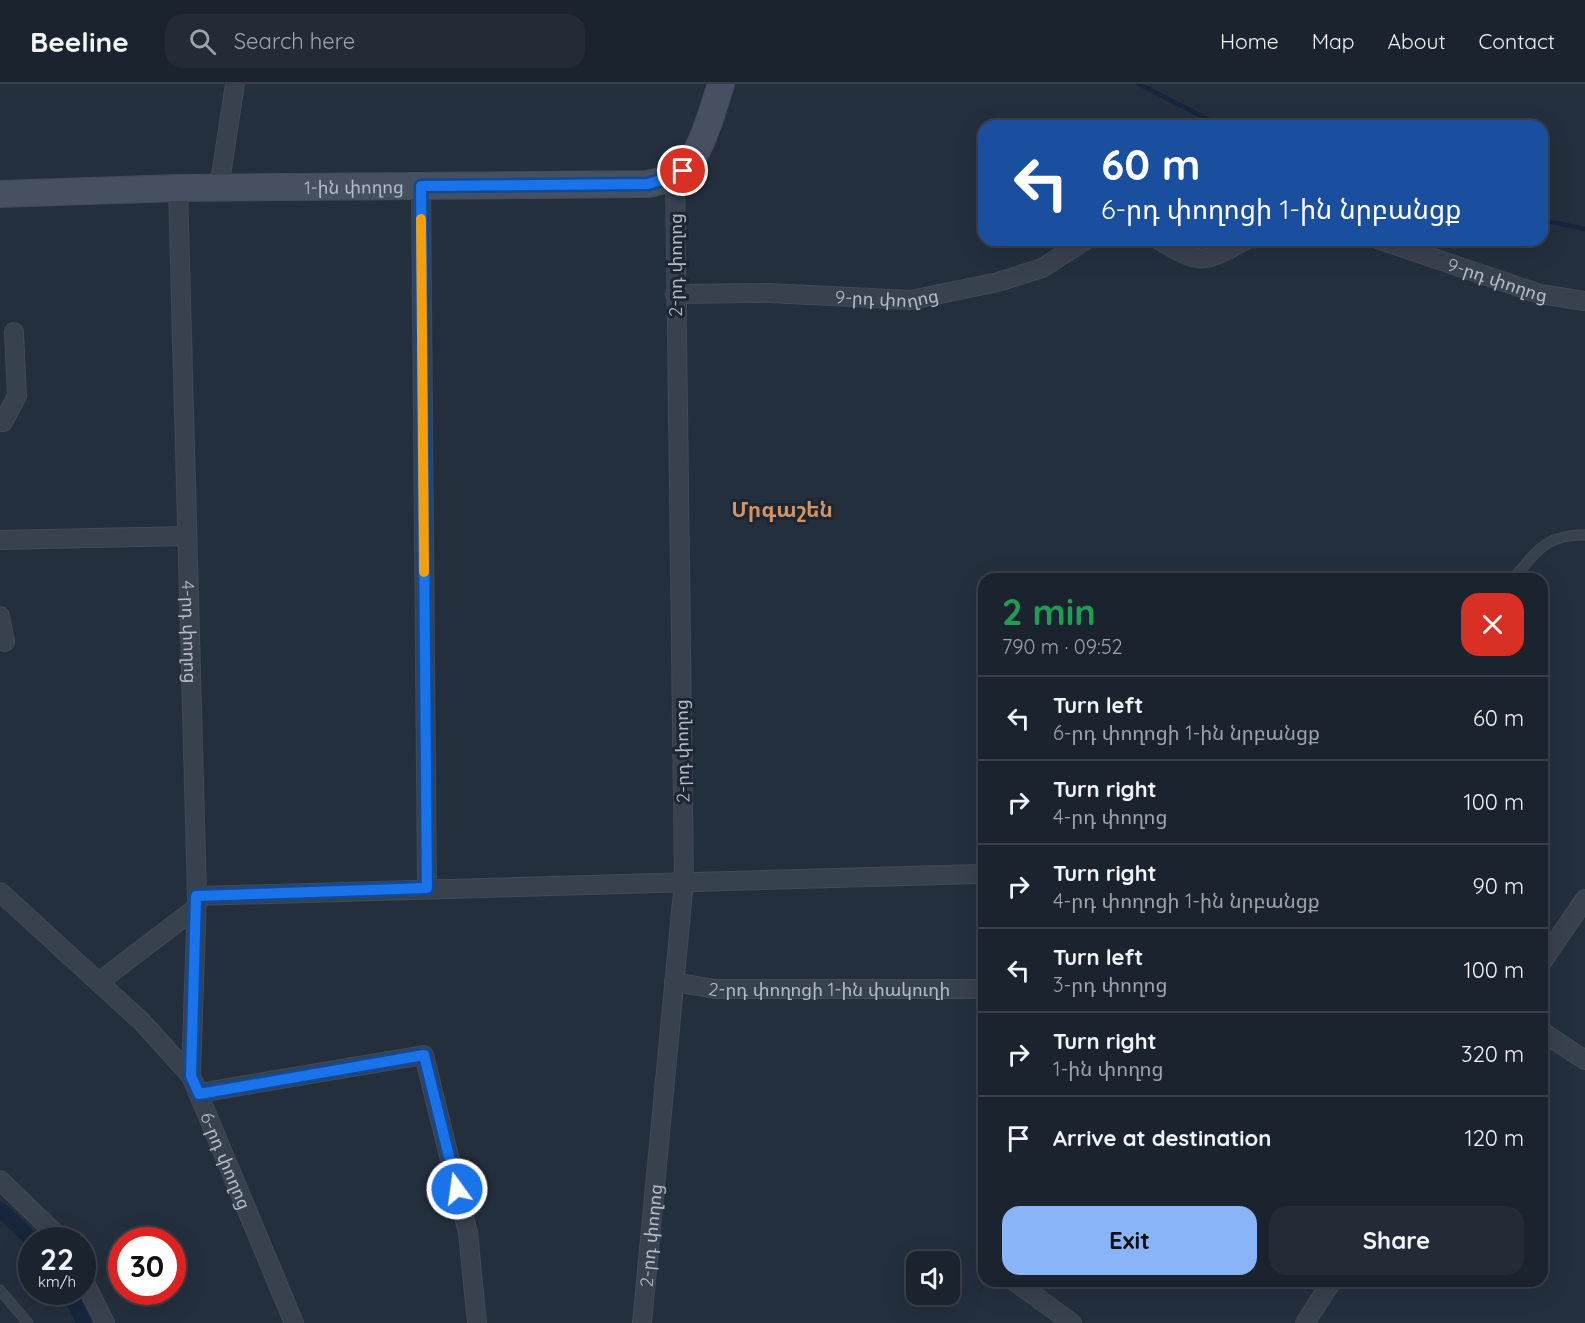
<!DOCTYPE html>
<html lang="en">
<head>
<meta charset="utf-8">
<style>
  body { margin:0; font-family:Quicksand,"Noto Sans Armenian",sans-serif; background:#242b36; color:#f1f3f6; height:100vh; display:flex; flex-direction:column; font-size:22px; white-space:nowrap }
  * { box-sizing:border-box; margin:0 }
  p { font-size:20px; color:#a0a4aa }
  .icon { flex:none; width:33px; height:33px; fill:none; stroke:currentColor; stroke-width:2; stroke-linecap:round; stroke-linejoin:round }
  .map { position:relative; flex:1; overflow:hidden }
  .panel { position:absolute; left:978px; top:489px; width:570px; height:714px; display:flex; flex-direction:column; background:#1b232e; border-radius:18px; box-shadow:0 6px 24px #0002,0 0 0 2px #39404a }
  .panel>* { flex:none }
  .banner { position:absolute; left:978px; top:36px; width:570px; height:126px; border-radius:18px; box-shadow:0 6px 24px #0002,0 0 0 2px #39404a; background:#1a4fa0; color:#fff; overflow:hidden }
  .controls { position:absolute; left:906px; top:1167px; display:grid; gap:12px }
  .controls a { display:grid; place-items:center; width:54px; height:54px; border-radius:12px; background:#1b232e; box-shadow:0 6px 24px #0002,0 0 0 2px #39404a; font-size:30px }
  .speed { position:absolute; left:18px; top:1143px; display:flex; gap:12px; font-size:30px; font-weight:700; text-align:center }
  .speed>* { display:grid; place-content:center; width:78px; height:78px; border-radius:50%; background:#1b232e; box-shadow:0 6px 24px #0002,0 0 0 2px #39404a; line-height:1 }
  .speed small { font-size:15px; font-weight:400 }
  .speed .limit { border:9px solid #d22; background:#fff; color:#111 }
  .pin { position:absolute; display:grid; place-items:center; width:51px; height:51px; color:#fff; margin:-26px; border:3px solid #fff; border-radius:50%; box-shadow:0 2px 6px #0007 }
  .me { position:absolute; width:66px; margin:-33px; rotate:346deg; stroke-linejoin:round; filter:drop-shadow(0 0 4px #0008) }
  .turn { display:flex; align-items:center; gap:21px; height:126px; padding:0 24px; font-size:27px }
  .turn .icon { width:78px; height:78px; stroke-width:2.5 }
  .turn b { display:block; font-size:42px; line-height:51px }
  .round { display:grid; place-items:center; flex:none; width:63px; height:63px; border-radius:18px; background:#242b36 }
  .headline { display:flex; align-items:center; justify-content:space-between; height:102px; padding:0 24px }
  h1 { font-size:36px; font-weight:800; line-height:45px; color:#1e9e55 }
  .primary-button { display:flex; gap:12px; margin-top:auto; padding:12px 24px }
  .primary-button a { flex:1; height:69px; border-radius:18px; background:#8ab4f8; color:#111; font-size:24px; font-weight:800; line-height:69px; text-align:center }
  .primary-button a+a { background:#242b36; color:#f1f3f6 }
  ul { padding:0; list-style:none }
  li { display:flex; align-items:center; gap:18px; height:84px; padding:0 24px; border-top:2px solid #39404a }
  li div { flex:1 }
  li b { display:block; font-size:22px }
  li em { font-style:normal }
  header { display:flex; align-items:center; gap:36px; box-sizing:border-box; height:84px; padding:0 30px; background:#1b232e; border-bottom:2px solid #39404a }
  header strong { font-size:28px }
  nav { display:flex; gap:33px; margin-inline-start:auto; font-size:21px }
  .search { width:420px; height:54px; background:#242b36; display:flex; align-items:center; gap:15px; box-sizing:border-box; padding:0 21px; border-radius:18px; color:#a0a4aa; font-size:22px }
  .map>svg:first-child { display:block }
</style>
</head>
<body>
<header>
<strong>Beeline</strong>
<div class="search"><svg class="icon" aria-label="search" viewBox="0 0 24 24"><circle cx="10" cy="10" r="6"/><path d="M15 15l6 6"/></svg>Search here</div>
<nav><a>Home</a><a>Map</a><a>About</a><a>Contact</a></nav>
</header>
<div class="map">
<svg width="1585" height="1239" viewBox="0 0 1585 1239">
  <rect width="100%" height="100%" fill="#242f3e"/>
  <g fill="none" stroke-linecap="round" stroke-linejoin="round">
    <g stroke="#17263c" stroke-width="4.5">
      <polyline points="1139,0 1221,42"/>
      <polyline points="1542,136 1585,145"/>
    </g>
    <g stroke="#17263c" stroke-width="15">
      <polyline points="0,1125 32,1156"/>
      <polyline points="69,1208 84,1239"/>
    </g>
    <defs>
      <g id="service">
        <path d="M1513,495C1537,467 1546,450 1585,451"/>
        <polyline points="0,1206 28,1239"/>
      </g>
      <g id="minor">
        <polyline points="421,102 427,804"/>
        <path id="s1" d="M178,104L197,812L191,992"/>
        <polyline points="219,104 235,0"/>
        <path d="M1159,156C1201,182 1204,179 1246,156"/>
        <path id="s2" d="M1380,156L1540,210L1585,217"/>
        <path id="s3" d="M675,210L769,209L911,216L998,198L1042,184L1086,156"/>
        <polyline points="0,338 3,338 17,312 14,248"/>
        <polyline points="0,456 187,452"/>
        <polyline points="0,532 5,558"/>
        <path id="s4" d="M0,808L142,938L191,992L294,1239"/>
        <polyline points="197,812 979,790"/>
        <polyline points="1542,878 1585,815"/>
        <polyline points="99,898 196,824"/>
        <path id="s5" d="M674,898L715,905H984"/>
        <polyline points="1542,948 1585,976"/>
        <polyline points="199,1009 424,971 468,1149 477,1239"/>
        <polyline points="0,1096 62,1156"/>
        <polyline points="82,1193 105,1239"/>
        <polyline points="1014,1197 1072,1239"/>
        <path id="s6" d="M642,1239L684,797L675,92"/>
        <polyline points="1305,1239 1332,1197"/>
      </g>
      <g id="secondary">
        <path id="s7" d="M0,110L178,104L648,100C656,98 667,96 675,92C699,81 713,24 721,0"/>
      </g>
    </defs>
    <use href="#service" stroke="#414a57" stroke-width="11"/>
    <use href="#minor" stroke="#414a57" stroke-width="20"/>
    <use href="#secondary" stroke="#414a57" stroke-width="28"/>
    <use href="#service" stroke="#38414e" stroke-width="9"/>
    <use href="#minor" stroke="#38414e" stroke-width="18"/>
    <use href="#secondary" stroke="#465061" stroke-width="26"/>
  </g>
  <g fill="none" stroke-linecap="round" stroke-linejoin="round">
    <defs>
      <polyline id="route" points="457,1105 424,971 199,1010 191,992 196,812 427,804 421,102 648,100 675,92 683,87"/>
    </defs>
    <use href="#route" stroke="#114b97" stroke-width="15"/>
    <use href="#route" stroke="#1a73e8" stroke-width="10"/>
    <polyline stroke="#f59e0b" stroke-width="10" points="421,135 424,488"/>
  </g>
  <g text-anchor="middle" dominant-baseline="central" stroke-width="6" stroke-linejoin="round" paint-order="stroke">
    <g font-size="18" fill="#b4bcc9" stroke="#1d2633">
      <text stroke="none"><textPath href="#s7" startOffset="354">1-ին փողոց</textPath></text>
      <text transform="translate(675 181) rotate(-90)">2-րդ փողոց</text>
      <text stroke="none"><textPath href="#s2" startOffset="124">9-րդ փողոց</textPath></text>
      <text stroke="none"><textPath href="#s3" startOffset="212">9-րդ փողոց</textPath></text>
      <text stroke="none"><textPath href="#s1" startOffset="444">4-րդ փողոց</textPath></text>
      <text transform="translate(682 667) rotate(-91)">2-րդ փողոց</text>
      <text stroke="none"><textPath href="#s5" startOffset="156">2-րդ փողոցի 1-ին փակուղի</textPath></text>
      <text stroke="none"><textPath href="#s4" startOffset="357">6-րդ փողոց</textPath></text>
      <text stroke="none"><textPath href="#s6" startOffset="88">2-րդ փողոց</textPath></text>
    </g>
    <g font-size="21" font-weight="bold" fill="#d59563" stroke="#1d2633">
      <text x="782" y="425">Մրգաշեն</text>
    </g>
  </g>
</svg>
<div class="controls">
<a><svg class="icon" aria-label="sound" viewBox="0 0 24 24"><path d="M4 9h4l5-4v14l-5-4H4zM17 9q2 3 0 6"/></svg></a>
</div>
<div class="speed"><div>22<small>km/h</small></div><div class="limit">30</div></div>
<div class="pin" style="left:683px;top:87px;background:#d93025"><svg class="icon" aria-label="arrive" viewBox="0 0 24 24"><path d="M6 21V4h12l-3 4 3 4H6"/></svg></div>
<svg class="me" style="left:457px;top:1105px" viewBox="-20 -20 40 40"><circle r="17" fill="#1a73e8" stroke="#fff" stroke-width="3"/><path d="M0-11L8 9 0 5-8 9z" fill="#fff"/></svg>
<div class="banner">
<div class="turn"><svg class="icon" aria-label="left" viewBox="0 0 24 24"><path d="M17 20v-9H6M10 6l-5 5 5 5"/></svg><div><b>60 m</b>6-րդ փողոցի 1-ին նրբանցք</div></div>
</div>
<section class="panel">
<div class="headline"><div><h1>2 min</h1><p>790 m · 09:52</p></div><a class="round" style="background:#d93025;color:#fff"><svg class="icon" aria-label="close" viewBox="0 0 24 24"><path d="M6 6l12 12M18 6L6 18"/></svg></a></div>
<ul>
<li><svg class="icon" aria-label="left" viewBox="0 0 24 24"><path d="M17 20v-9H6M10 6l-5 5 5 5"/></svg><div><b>Turn left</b><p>6-րդ փողոցի 1-ին նրբանցք</p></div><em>60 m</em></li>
<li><svg class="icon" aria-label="right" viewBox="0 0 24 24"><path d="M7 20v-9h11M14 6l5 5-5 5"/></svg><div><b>Turn right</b><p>4-րդ փողոց</p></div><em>100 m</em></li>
<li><svg class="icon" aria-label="right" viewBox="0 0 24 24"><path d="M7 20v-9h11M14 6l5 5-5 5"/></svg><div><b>Turn right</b><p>4-րդ փողոցի 1-ին նրբանցք</p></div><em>90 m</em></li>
<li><svg class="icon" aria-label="left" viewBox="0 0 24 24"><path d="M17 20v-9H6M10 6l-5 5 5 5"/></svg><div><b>Turn left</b><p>3-րդ փողոց</p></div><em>100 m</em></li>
<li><svg class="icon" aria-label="right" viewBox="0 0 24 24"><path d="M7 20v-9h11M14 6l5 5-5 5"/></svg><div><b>Turn right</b><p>1-ին փողոց</p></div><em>320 m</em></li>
<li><svg class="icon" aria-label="arrive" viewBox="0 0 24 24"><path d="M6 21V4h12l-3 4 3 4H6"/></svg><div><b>Arrive at destination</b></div><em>120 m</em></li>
</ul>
<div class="primary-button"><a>Exit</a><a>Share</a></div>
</section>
</div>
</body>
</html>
